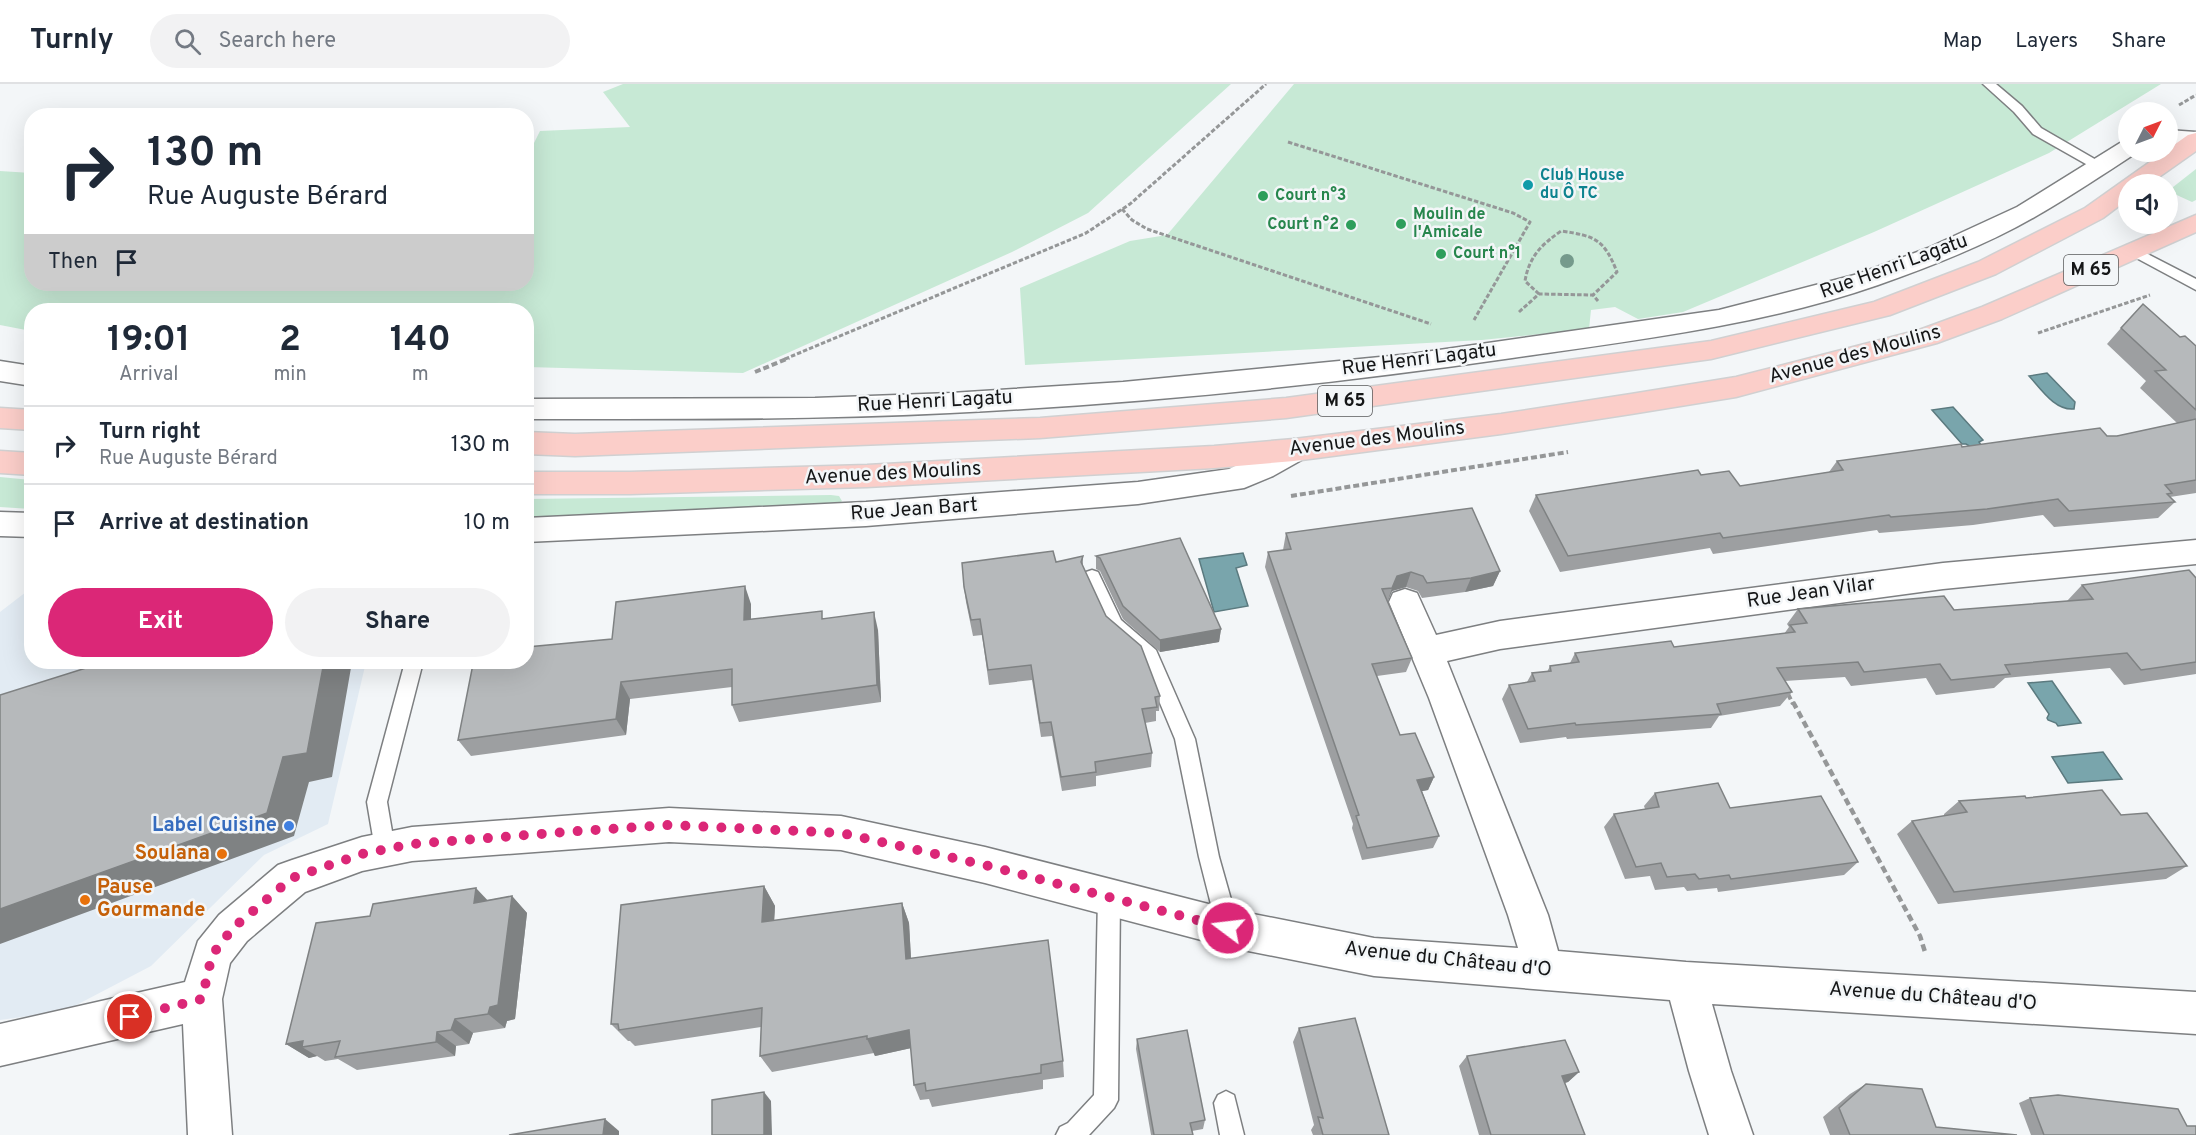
<!DOCTYPE html>
<html lang="en">
<head>
<meta charset="utf-8">
<style>
  body { margin:0; font-family:Overpass,sans-serif; background:#f2f2f3; color:#1f2937; height:100vh; display:flex; flex-direction:column; font-size:22px; white-space:nowrap }
  * { box-sizing:border-box; margin:0 }
  p { font-size:20px; color:#747a83 }
  .icon { flex:none; width:33px; height:33px; fill:none; stroke:currentColor; stroke-width:2; stroke-linecap:round; stroke-linejoin:round }
  .map { position:relative; flex:1; overflow:hidden }
  .details { position:absolute; left:24px; top:219px; width:510px; height:366px; display:flex; flex-direction:column; background:#fff; border-radius:24px; box-shadow:0 6px 24px #0002 }
  .details>* { flex:none }
  .guide { position:absolute; left:24px; top:24px; width:510px; height:183px; border-radius:24px; box-shadow:0 6px 24px #0002; background:#fff; color:#1f2937; overflow:hidden }
  .needle { width:39px; rotate:48deg }
  .controls { position:absolute; left:2118px; top:18px; display:grid; gap:12px }
  .controls a { display:grid; place-items:center; width:60px; height:60px; border-radius:50%; background:#fff; box-shadow:0 6px 24px #0002; font-size:30px }
  .pin { position:absolute; display:grid; place-items:center; width:51px; height:51px; color:#fff; margin:-26px; border:3px solid #fff; border-radius:50%; box-shadow:0 2px 6px #0007 }
  .me { position:absolute; width:66px; margin:-33px; rotate:285deg; stroke-linejoin:round; filter:drop-shadow(0 0 4px #0008) }
  .turn { display:flex; align-items:center; gap:21px; height:126px; padding:0 24px; font-size:27px }
  .turn .icon { width:78px; height:78px; stroke-width:2.5 }
  .turn b { display:block; font-size:42px; line-height:51px }
  .then { display:flex; align-items:center; height:57px; padding:0 24px; background:#0003; gap:12px; font-size:22px }
  .eta { display:flex; justify-content:space-evenly; align-items:center; height:102px; text-align:center }
  .eta b { font-size:36px; font-weight:700; line-height:42px }
  .primary-button { display:flex; gap:12px; margin-top:auto; padding:12px 24px }
  .primary-button a { flex:1; height:69px; border-radius:36px; background:#db2777; color:#fff; font-size:24px; font-weight:700; line-height:69px; text-align:center }
  .primary-button a+a { background:#f2f2f3; color:#1f2937 }
  ul { padding:0; list-style:none }
  li { display:flex; align-items:center; gap:18px; height:78px; padding:0 24px; border-top:2px solid #e0e1e3 }
  li div { flex:1 }
  li b { display:block; font-size:22px }
  li em { font-style:normal }
  header { display:flex; align-items:center; gap:36px; box-sizing:border-box; height:84px; padding:0 30px; background:#fff; border-bottom:2px solid #e0e1e3 }
  header strong { font-size:28px }
  nav { display:flex; gap:33px; margin-inline-start:auto; font-size:21px }
  .search { width:420px; height:54px; background:#f2f2f3; display:flex; align-items:center; gap:15px; box-sizing:border-box; padding:0 21px; border-radius:33px; color:#747a83; font-size:22px }
  .map>svg:first-child { display:block }
</style>
</head>
<body>
<header>
<strong>Turnly</strong>
<div class="search"><svg class="icon" aria-label="search" viewBox="0 0 24 24"><circle cx="10" cy="10" r="6"/><path d="M15 15l6 6"/></svg>Search here</div>
<nav><a>Map</a><a>Layers</a><a>Share</a></nav>
</header>
<div class="map">
<svg width="2196" height="1051" viewBox="0 0 2196 1051">
  <rect width="100%" height="100%" fill="#f3f6f8"/>
  <polygon fill="#e2ebf3" points="28,485 32,485 32,578 366,578 328,740 264,771 151,882 65,927 0,936 0,528 26,508"/>
  <g fill="#c7e9d5">
    <polygon points="623,0 1231,0 1088,129 1012,168 743,289 527,283 526,226 32,226 31,247 0,241 0,87 31,89 32,200 526,200 527,66 531,65 540,47 630,43 603,8"/>
    <polygon points="1294,0 2161,0 2049,69 1874,148 1683,228 1638,235 1615,223 1591,226 1589,245 1482,256 1025,281 1020,204 1130,157 1167,151"/>
    <polygon points="2196,85 2196,116 2192,118 2168,107"/>
    <polygon points="0,393 31,396 31,425 0,423"/>
    <polygon points="831,411 839,412 842,417 839,420 527,434 526,415"/>
  </g>
  <g fill="#79a5ac" stroke="#5b7a7f" stroke-width="1.5">
    <path d="M2047,289L2075,318L2074,325C2055,327 2041,305 2029,292Z"/>
    <polygon points="1953,323 1983,356 1979,358 1981,361 1971,363 1966,360 1962,360 1932,326"/>
    <polygon points="1243,469 1247,481 1236,484 1248,522 1214,528 1199,475"/>
    <polygon points="2052,597 2081,639 2058,642 2056,639 2048,636 2047,634 2049,630 2028,599"/>
    <polygon points="2103,668 2122,695 2068,699 2052,673"/>
  </g>
  <g fill="none" stroke-linecap="round" stroke-linejoin="round">
    <defs>
      <g id="lane">
        <polygon points="1983,0 1996,0 2022,22 2041,44 2105,81 2103,84 2093,84 2033,50 2014,28"/>
        <polygon points="2134,163 2196,195 2196,206 2129,170 2127,167 2129,164"/>
        <polygon points="1092,486 1098,488 1121,536 1156,566 1195,655 1219,773 1239,844 1236,851 1228,854 1220,851 1217,844 1199,773 1175,655 1142,576 1108,546 1105,541 1083,493 1086,488"/>
        <polygon points="405,578 423,578 387,718 395,765 392,772 385,774 378,772 375,765 367,718"/>
        <polygon points="1109,803 1117,806 1120,813 1118,1016 1114,1024 1089,1051 1056,1051 1060,1043 1068,1039 1094,1011 1098,813 1101,806"/>
        <polygon points="1226,1007 1234,1011 1244,1051 1220,1051 1214,1019 1218,1011"/>
      </g>
      <g id="street">
        <polygon points="2168,46 2196,48 2196,62 2168,60"/>
        <path d="M2128,57V68H2137L2136,69C2104,90 2071,112 2038,131C1989,160 1932,182 1878,201C1760,242 1636,256 1512,274C1326,301 1138,320 950,329C809,336 668,335 526,335V315L815,314L951,309L1123,298L1411,270L1719,226L1858,190L1928,164L2017,123L2120,59Z"/>
        <polygon points="0,277 32,282 32,302 0,297"/>
        <polygon points="1294,355 1305,358 1309,366 1305,374 1273,392 1244,404 1138,420 866,442 526,458 526,434 866,418 1138,398 1229,385"/>
        <polygon points="0,428 32,429 32,453 0,452"/>
        <polygon points="2196,456 2196,480 1943,505 1500,565 1447,577 1548,831 1558,867 1686,878 2196,908 2196,950 1712,920 1731,987 1753,1051 1709,1051 1689,987 1670,916 1374,892 1228,863 985,799 841,766 669,758 412,777 362,787 305,808 247,857 230,879 222,915 232,1051 188,1051 183,940 0,982 0,940 185,898 198,857 219,831 278,781 292,776 362,753 412,743 669,724 841,732 985,763 1228,825 1374,854 1518,864 1508,831 1429,614 1389,518 1393,509 1405,505 1417,509 1436,551 1500,537 1943,479"/>
      </g>
      <g id="primary">
        <polygon points="2196,49 2196,67 2149,100 2128,100 2128,115 2103,134 1996,190 1890,231 1711,275 1286,334 1040,354 575,372 526,370 526,348 575,350 1040,334 1286,314 1711,257 1874,218 1978,178 2085,124 2188,51"/>
        <polygon points="2196,131 2196,148 2002,235 1937,259 1736,313 1631,330 1501,350 1294,377 1214,384 867,403 630,410 526,410 526,388 630,388 867,381 1214,362 1294,355 1501,330 1631,310 1736,293 1919,246 1982,223"/>
        <polygon points="0,324 32,326 32,346 0,344"/>
        <polygon points="0,367 32,369 32,391 0,389"/>
      </g>
    </defs>
    <use href="#lane" stroke="#7d7f81" stroke-width="3"/>
    <use href="#street" stroke="#7d7f81" stroke-width="3"/>
    <use href="#primary" stroke="#d0d0d1" stroke-width="3"/>
    <g stroke="#959798" stroke-width="3" stroke-dasharray="4.5 2" stroke-linecap="butt">
      <polyline points="2179,21 2196,11"/>
      <polyline points="1288,58 1513,129 1530,138 1474,236"/>
      <polyline points="1122,125 1132,136 1147,145 1431,240"/>
      <path d="M1539,210L1525,197C1529,173 1541,161 1561,147C1595,152 1604,155 1617,188L1593,211"/>
      <polyline points="1519,228 1539,210 1593,211 1598,217"/>
      <polyline points="2038,249 2150,211"/>
      <polyline points="785,275 1086,149 1130,120 1266,0"/>
    </g>
    <g stroke="#959798" stroke-width="4" stroke-dasharray="6 3" stroke-linecap="butt">
      <polyline points="755,288 789,274"/>
      <polyline points="1291,412 1568,368"/>
      <polyline points="1788,610 1793,620"/>
    </g>
    <polyline stroke="#959798" stroke-width="4.5" stroke-dasharray="7 4" stroke-linecap="butt" points="1793,618 1920,852 1925,868"/>
    <use href="#lane" fill="#fff" fill-rule="evenodd"/>
    <use href="#street" fill="#fff" fill-rule="evenodd"/>
    <use href="#primary" fill="#fbcec9" fill-rule="evenodd"/>
  </g>
  <circle fill="#759a8c" cx="1567" cy="177" r="7"/>
  <g fill="#9d9fa1">
    <polygon points="2121,244 2180,253 2196,262 2196,409 2170,413 2175,418 2158,434 2054,443 2043,431 1973,441 1879,449 1877,446 1713,470 1710,464 1560,488 1529,427 1536,411 1701,391 1740,402 1829,388 1837,377 1962,363 2107,352 2117,352 2177,339 2140,304 2146,297 2107,260"/>
    <polygon points="1286,449 1500,487 1493,502 1465,508 1422,514 1418,507 1406,503 1392,507 1388,517 1412,574 1406,588 1377,592 1400,651 1434,693 1428,706 1422,707 1439,752 1433,764 1362,776 1352,744 1353,740 1265,483 1268,468 1283,466"/>
    <polygon points="1083,472 1083,484 1106,532 1160,612 1159,627 1156,627 1156,637 1145,639 1152,669 1151,683 1096,692 1096,702 1062,707 1052,652 1041,653 1032,596 989,601 982,551 973,552 966,518 964,503"/>
    <polygon points="1096,472 1221,545 1219,558 1160,568 1123,535 1100,487 1096,485"/>
    <polygon points="2196,494 2196,590 2124,601 2110,584 2005,594 1994,604 1936,611 1926,594 1851,602 1845,593 1785,597 1792,608 1780,622 1719,632 1711,644 1567,655 1566,653 1520,659 1502,615 1509,601 1527,598 1532,589 1547,588 1550,582 1570,579 1575,569 1674,563 1784,550 1789,543 1787,540 1798,525 1954,526 2067,517 2082,501"/>
    <polygon points="751,520 751,535 824,534 878,546 881,618 739,638 732,621 732,603 630,615 626,651 471,672 458,656 526,578"/>
    <polygon points="1655,709 1730,724 1858,778 1844,791 1718,808 1717,804 1687,807 1684,803 1655,806 1650,792 1625,795 1604,743 1614,730 1645,725 1644,722"/>
    <polygon points="2026,714 2121,731 2187,782 2166,795 1938,820 1897,750 1912,737 1944,732 1944,730 1959,717"/>
    <polygon points="764,802 775,822 774,837 902,819 909,839 911,874 1063,977 1064,993 1043,996 1043,1005 932,1023 929,1015 920,1016 914,1001 911,964 875,972 874,969 772,988 760,972 761,943 635,962 630,957 628,957 611,940"/>
    <polygon points="512,812 527,829 515,935 507,937 505,944 473,949 469,960 456,962 455,972 357,986 338,975 325,977 317,972 309,974 286,960 488,816"/>
    <polygon points="1299,944 1389,1051 1313,1051 1311,1046 1314,1041 1293,958"/>
    <polygon points="1137,955 1205,1036 1203,1045 1192,1047 1193,1051 1151,1051 1136,965"/>
    <polygon points="1467,972 1579,988 1568,998 1565,999 1585,1051 1479,1051 1459,982"/>
    <polygon points="1866,1000 1936,1043 2017,1051 1830,1051 1823,1033 1850,1010"/>
    <polygon points="2030,1014 2187,1042 2196,1051 2031,1051 2019,1019"/>
  </g>
  <g fill="#7f8283">
    <polygon points="1500,487 1493,502 1465,508 1471,494"/>
    <polygon points="1411,488 1406,503 1392,507 1387,519 1392,504 1397,492"/>
    <polygon points="745,502 751,520 751,554 744,536"/>
    <polygon points="874,528 878,546 881,618 877,601"/>
    <polygon points="1221,545 1219,558 1160,568 1160,556"/>
    <polygon points="324,578 352,578 332,693 309,698 294,752 0,860 0,825 283,673"/>
    <polygon points="621,598 630,615 626,651 616,635"/>
    <polygon points="1434,693 1428,706 1412,709 1417,696"/>
    <polygon points="764,802 775,822 773,857 762,838"/>
    <polygon points="476,804 492,821 474,819"/>
    <polygon points="512,812 527,829 515,935 507,937 505,944 488,930"/>
    <polygon points="902,819 909,839 912,893 906,875"/>
    <polygon points="455,935 473,949 469,960 451,946"/>
    <polygon points="909,946 916,963 875,972 867,955"/>
    <polygon points="437,948 456,962 455,972 436,958"/>
    <polygon points="303,957 302,963 317,972 309,974 286,960"/>
    <polygon points="1579,988 1568,998 1552,1002 1562,992"/>
    <polygon points="764,1008 771,1017 772,1051 764,1051"/>
    <polygon points="605,1035 619,1047 619,1051 603,1051"/>
  </g>
  <g fill="#b6b9bb" stroke="#7f8283" stroke-width="1.5">
    <polygon points="2143,220 2180,253 2185,252 2196,262 2196,326 2155,287 2166,286 2121,244"/>
    <polygon points="2196,335 2196,396 2165,401 2172,409 2167,410 2175,418 2069,427 2058,415 1987,425 1891,433 1889,431 1723,454 1720,449 1568,472 1536,411 1698,386 1701,391 1729,387 1740,402 1843,386 1837,377 1961,360 1962,363 2100,344 2107,352 2117,352"/>
    <polygon points="1472,424 1500,487 1471,494 1427,499 1423,492 1411,488 1397,492 1392,504 1382,505 1412,574 1372,580 1400,651 1415,649 1434,693 1417,696 1439,752 1367,764 1356,732 1359,731 1268,468 1291,465 1286,449"/>
    <polygon points="1180,454 1221,545 1160,556 1123,522 1100,474 1096,472"/>
    <polygon points="1053,467 1056,478 1083,472 1081,478 1106,532 1141,562 1160,612 1155,613 1157,623 1142,625 1152,669 1095,678 1096,688 1061,693 1051,638 1040,639 1031,581 988,586 980,535 971,536 964,503 962,479"/>
    <polygon points="2189,486 2196,494 2196,578 2141,586 2127,569 2005,581 2010,590 1951,596 1940,580 1864,588 1858,578 1777,584 1792,608 1717,620 1721,630 1576,641 1575,639 1528,645 1509,601 1535,597 1532,589 1551,587 1550,582 1579,578 1575,569 1671,557 1674,563 1795,548 1790,541 1807,539 1798,525 1944,512 1954,526 2093,515 2082,501"/>
    <polygon points="745,502 744,536 822,527 822,535 874,528 877,601 732,621 732,585 621,598 616,635 458,656 473,580 493,578 526,578 527,563 612,555 616,518"/>
    <polygon points="105,578 324,578 307,669 283,673 267,729 0,825 0,611"/>
    <polygon points="1718,699 1730,724 1821,712 1858,778 1731,795 1729,791 1699,795 1695,790 1667,793 1661,779 1636,783 1614,730 1659,723 1655,709"/>
    <polygon points="2102,706 2121,731 2147,729 2187,782 1954,808 1912,737 1967,728 1959,717 2025,712 2026,714"/>
    <polygon points="764,802 762,838 902,819 906,875 1048,856 1063,977 1041,981 1041,989 926,1007 925,999 914,1001 909,946 867,955 867,952 760,972 762,924 619,946 618,940 611,940 621,821"/>
    <polygon points="476,804 474,819 512,812 498,921 490,923 488,930 455,935 451,946 437,948 436,958 335,973 340,957 302,963 303,957 286,960 316,839 370,832 373,820"/>
    <polygon points="1355,934 1389,1051 1323,1051 1318,1033 1323,1034 1299,944"/>
    <polygon points="1187,946 1205,1036 1190,1039 1193,1051 1154,1051 1137,955"/>
    <polygon points="1565,956 1579,988 1562,992 1585,1051 1491,1051 1467,972"/>
    <polygon points="1866,1000 1922,1005 1936,1043 2017,1051 1850,1051 1839,1024"/>
    <polygon points="764,1008 764,1051 712,1051 712,1016"/>
    <polygon points="2058,1011 2178,1025 2187,1042 2196,1042 2196,1051 2044,1051 2030,1014"/>
    <polygon points="605,1035 603,1051 509,1051"/>
  </g>
  <g fill="none" stroke-linecap="round" stroke-linejoin="round">
    <polyline stroke="#db2777" stroke-width="10" stroke-dasharray="0 18" points="130,933 202,915 212,871 233,844 292,794 362,770 412,760 579,747 669,741 841,749 985,781 1228,844"/>
  </g>
  <circle fill="#0f9aa8" stroke="#f3f6f8" stroke-width="2" cx="1528" cy="101" r="6"/>
  <g fill="#2e9e5b" stroke="#f3f6f8" stroke-width="2">
    <circle cx="1263" cy="112" r="6"/>
    <circle cx="1401" cy="140" r="6"/>
    <circle cx="1351" cy="141" r="6"/>
    <circle cx="1441" cy="170" r="6"/>
  </g>
  <circle fill="#3f7fe0" stroke="#f3f6f8" stroke-width="2" cx="289" cy="742" r="6"/>
  <g fill="#e8710a" stroke="#f3f6f8" stroke-width="2">
    <circle cx="222" cy="770" r="6"/>
    <circle cx="85" cy="816" r="6"/>
  </g>
  <g text-anchor="middle" dominant-baseline="central" stroke-width="5" stroke-linejoin="round" paint-order="stroke">
    <g font-size="16" font-weight="bold" fill="#0d838f" stroke="#f3f6f8" text-anchor="start">
      <text x="1540" y="92">Club House<tspan x="1540" dy="18">du Ô TC</tspan></text>
    </g>
    <g font-size="16" font-weight="bold" fill="#27864d" stroke="#f3f6f8" text-anchor="start">
      <text x="1275" y="112">Court n°3</text>
      <text x="1413" y="131">Moulin de<tspan x="1413" dy="18">l'Amicale</tspan></text>
      <text x="1339" y="141" text-anchor="end">Court n°2</text>
      <text x="1453" y="170">Court n°1</text>
    </g>
    <g fill="#f3f6f8" stroke="#58595a" stroke-width="1.5">
      <rect x="2064" y="171" width="54" height="30" rx="4.5"/>
      <rect x="1318" y="302" width="54" height="30" rx="4.5"/>
    </g>
    <g font-size="18" font-weight="bold" fill="#151617">
      <text x="2091" y="186">M 65</text>
      <text x="1345" y="317">M 65</text>
    </g>
    <g font-size="20" fill="#151617" stroke="#f3f6f8">
      <text transform="translate(1894 183) rotate(-20)">Rue Henri Lagatu</text>
      <text transform="translate(1855 271) rotate(-15)">Avenue des Moulins</text>
      <text transform="translate(1419 276) rotate(-7)">Rue Henri Lagatu</text>
      <text transform="translate(935 318) rotate(-3)">Rue Henri Lagatu</text>
      <text transform="translate(1377 355) rotate(-7)">Avenue des Moulins</text>
      <text transform="translate(893 390) rotate(-3)">Avenue des Moulins</text>
      <text transform="translate(914 426) rotate(-4)">Rue Jean Bart</text>
      <text transform="translate(1811 509) rotate(-8)">Rue Jean Vilar</text>
      <text transform="translate(1448 876) rotate(6)">Avenue du Château d'O</text>
      <text transform="translate(1933 913) rotate(4)">Avenue du Château d'O</text>
    </g>
    <g font-size="20" font-weight="bold" fill="#366cbe" stroke="#f3f6f8" text-anchor="end">
      <text x="277" y="742">Label Cuisine</text>
    </g>
    <g font-size="20" font-weight="bold" fill="#c56008" stroke="#f3f6f8" text-anchor="end">
      <text x="210" y="770">Soulana</text>
      <text x="97" y="804" text-anchor="start">Pause<tspan x="97" dy="23">Gourmande</tspan></text>
    </g>
  </g>
</svg>
<div class="controls">
<a><svg class="needle" viewBox="-14 -14 28 28"><path d="M0-13l5 13h-10z" fill="#e53935"/><path d="M0 13l5-13h-10z" fill="#747a83"/></svg></a>
<a><svg class="icon" aria-label="sound" viewBox="0 0 24 24"><path d="M4 9h4l5-4v14l-5-4H4zM17 9q2 3 0 6"/></svg></a>
</div>
<div class="pin" style="left:130px;top:933px;background:#d93025"><svg class="icon" aria-label="arrive" viewBox="0 0 24 24"><path d="M6 21V4h12l-3 4 3 4H6"/></svg></div>
<svg class="me" style="left:1228px;top:844px" viewBox="-20 -20 40 40"><circle r="17" fill="#db2777" stroke="#fff" stroke-width="3"/><path d="M0-11L8 9 0 5-8 9z" fill="#fff"/></svg>
<div class="guide">
<div class="turn"><svg class="icon" aria-label="right" viewBox="0 0 24 24"><path d="M7 20v-9h11M14 6l5 5-5 5"/></svg><div><b>130 m</b>Rue Auguste Bérard</div></div>
<div class="then">Then<svg class="icon" aria-label="arrive" viewBox="0 0 24 24"><path d="M6 21V4h12l-3 4 3 4H6"/></svg></div>
</div>
<section class="details">
<div class="eta">
<div><b>19:01</b><p>Arrival</p></div>
<div><b>2</b><p>min</p></div>
<div><b>140</b><p>m</p></div>
</div>
<ul>
<li><svg class="icon" aria-label="right" viewBox="0 0 24 24"><path d="M7 20v-9h11M14 6l5 5-5 5"/></svg><div><b>Turn right</b><p>Rue Auguste Bérard</p></div><em>130 m</em></li>
<li><svg class="icon" aria-label="arrive" viewBox="0 0 24 24"><path d="M6 21V4h12l-3 4 3 4H6"/></svg><div><b>Arrive at destination</b></div><em>10 m</em></li>
</ul>
<div class="primary-button"><a>Exit</a><a>Share</a></div>
</section>
</div>
</body>
</html>
